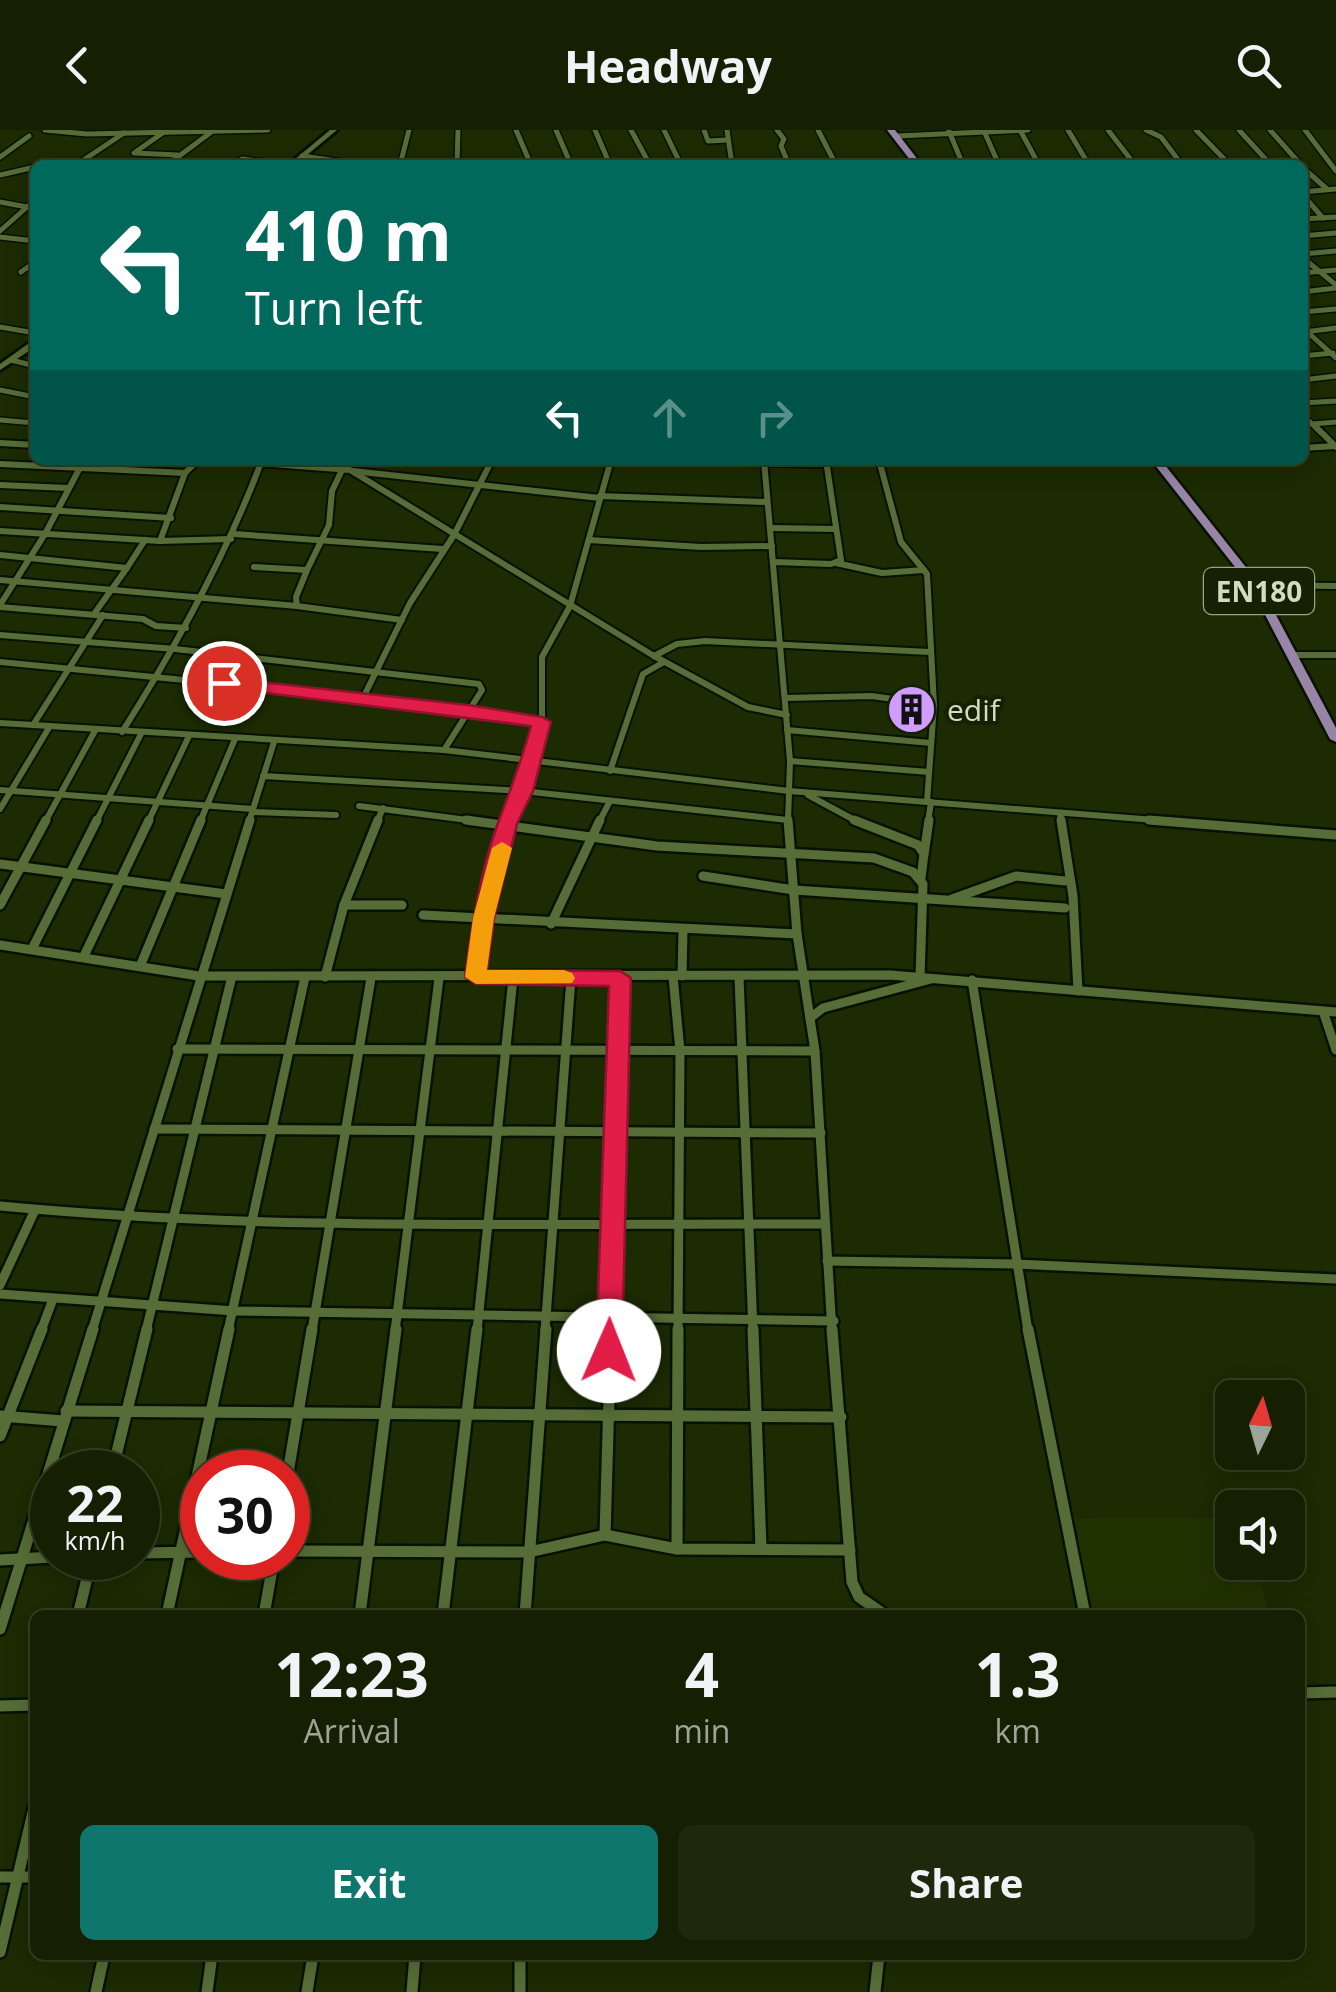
<!DOCTYPE html>
<html lang="en">
<head>
<meta charset="utf-8">
<style>
  body { margin:0; font-family:"Open Sans",sans-serif; background:#1e280c; color:#f1f3f6; height:100vh; display:flex; flex-direction:column; font-size:38px; white-space:nowrap }
  * { box-sizing:border-box; margin:0 }
  p { font-size:32px; color:#9da399 }
  .icon { flex:none; width:55px; height:55px; fill:none; stroke:currentColor; stroke-width:2; stroke-linecap:round; stroke-linejoin:round }
  .map { position:relative; flex:1; overflow:hidden }
  .side { position:absolute; left:30px; top:1480px; width:1275px; height:350px; display:flex; flex-direction:column; background:#152002; border-radius:15px; box-shadow:0 5px 25px #0003,0 0 0 2px #343e24 }
  .side>* { flex:none }
  .top-card { position:absolute; left:30px; top:30px; width:1278px; height:305px; border-radius:15px; box-shadow:0 5px 25px #0003,0 0 0 2px #343e24; background:#00695c; color:#fff; overflow:hidden }
  .needle { width:65px; rotate:5deg }
  .fabs { position:absolute; left:1215px; top:1250px; display:grid; gap:20px }
  .fabs a { display:grid; place-items:center; width:90px; height:90px; border-radius:15px; background:#152002; box-shadow:0 5px 25px #0003,0 0 0 2px #343e24; font-size:50px }
  .speed { position:absolute; left:30px; top:1320px; display:flex; gap:20px; font-size:50px; font-weight:700; text-align:center }
  .speed>* { display:grid; place-content:center; width:130px; height:130px; border-radius:50%; background:#152002; box-shadow:0 5px 25px #0003,0 0 0 2px #343e24; line-height:1 }
  .speed small { font-size:25px; font-weight:400 }
  .speed .limit { border:15px solid #d22; background:#fff; color:#111 }
  .pin { position:absolute; display:grid; place-items:center; width:85px; height:85px; color:#fff; margin:-42px; border:5px solid #fff; border-radius:50%; box-shadow:0 2px 10px #0007 }
  .me { position:absolute; width:110px; margin:-55px; rotate:1deg; stroke-linejoin:round; filter:drop-shadow(0 0 8px #0008) }
  .turn { display:flex; align-items:center; gap:35px; height:210px; padding:0 50px; font-size:45px }
  .turn .icon { width:130px; height:130px; stroke-width:2.5 }
  .turn b { display:block; font-size:70px; line-height:85px }
  .lanes { display:flex; align-items:center; height:95px; padding:0 50px; background:#0003; justify-content:center; gap:50px; direction:ltr }
  .lanes .off { opacity:.35 }
  .eta { display:flex; justify-content:space-evenly; align-items:center; height:170px; text-align:center }
  .eta b { font-size:60px; font-weight:700; line-height:70px }
  .button { display:flex; gap:20px; margin-top:auto; padding:20px 50px }
  .button a { flex:1; height:115px; border-radius:15px; background:#0f766e; color:#fff; font-size:40px; font-weight:700; line-height:115px; text-align:center }
  .button a+a { background:#1e280c; color:#f1f3f6 }
  header { display:flex; justify-content:space-between; align-items:center; height:130px; padding:0 50px; background:#152002; font-size:45px; font-weight:700 }
  .map>svg:first-child { display:block }
</style>
</head>
<body>
<header><svg class="icon" aria-label="back" viewBox="0 0 24 24"><path d="M15 5l-7 7 7 7"/></svg>Headway<svg class="icon" aria-label="search" viewBox="0 0 24 24"><circle cx="10" cy="10" r="6"/><path d="M15 15l6 6"/></svg></header>
<div class="map">
<svg width="1336" height="1862" viewBox="0 0 1336 1862">
  <rect width="100%" height="100%" fill="#1c2b02"/>
  <polygon fill="#213201" points="1232,1388 1232,1432 1256,1433 1269,1485 1089,1485 1073,1389"/>
  <g fill="none" stroke-linecap="round" stroke-linejoin="round">
    <defs>
      <g id="street-far3">
        <polyline points="45,0 87,4 268,0"/>
        <polyline points="516,0 531,35"/>
        <polyline points="556,0 571,35"/>
        <polyline points="595,0 610,35"/>
        <polyline points="631,0 650,35"/>
        <polyline points="664,0 681,35"/>
        <polyline points="704,0 708,11 728,10"/>
        <polyline points="727,0 732,35"/>
        <polyline points="777,0 784,9 781,16 789,35"/>
        <polyline points="818,0 836,35"/>
        <polyline points="1020,0 1039,35"/>
        <polyline points="1068,0 1089,35"/>
        <polyline points="1108,0 1135,35"/>
        <polyline points="1146,0 1161,7 1182,35"/>
        <polyline points="1196,0 1230,35"/>
        <polyline points="1239,0 1271,35"/>
        <polyline points="1270,0 1301,35"/>
        <polyline points="1305,0 1336,41"/>
        <polyline points="949,1 963,35"/>
        <polyline points="984,1 999,35"/>
        <polyline points="164,2 134,23 178,25"/>
        <polyline points="897,6 1028,0"/>
        <polyline points="302,26 364,35"/>
        <polyline points="0,27 29,6"/>
        <polyline points="84,31 132,35"/>
        <polyline points="76,35 124,3"/>
        <polyline points="167,35 210,3"/>
        <polyline points="233,35 242,29 288,35"/>
        <polyline points="400,35 409,0"/>
        <polyline points="457,35 458,0"/>
        <polyline points="1302,37 1327,59"/>
        <polyline points="0,45 35,37"/>
        <polyline points="1302,62 1336,59"/>
        <polyline points="1302,64 1323,88"/>
        <polyline points="0,72 27,77"/>
        <polyline points="1302,89 1336,87"/>
        <polyline points="0,101 35,70"/>
        <polyline points="1302,106 1336,103"/>
        <polyline points="0,107 35,111"/>
        <polyline points="1302,124 1336,121"/>
        <polyline points="1302,127 1336,155"/>
        <polyline points="21,142 35,132"/>
        <polyline points="1302,143 1336,140"/>
        <polyline points="1302,162 1336,158"/>
        <polyline points="1302,182 1336,179"/>
        <polyline points="0,197 35,203"/>
        <polyline points="1302,197 1336,228"/>
        <polyline points="1304,202 1336,198"/>
        <polyline points="1302,226 1333,223"/>
        <polyline points="11,230 35,236"/>
        <polyline points="1302,250 1336,246"/>
        <polyline points="0,260 35,267"/>
        <polyline points="1302,273 1336,271"/>
        <polyline points="1302,284 1320,302"/>
        <polyline points="0,290 35,293"/>
        <polyline points="1313,294 1336,292"/>
      </g>
      <g id="street-far2">
        <polyline points="1318,299 1336,317"/>
        <polyline points="0,313 35,315"/>
        <polyline points="1302,318 1336,316"/>
        <polyline points="662,330 826,334"/>
        <polyline points="764,330 790,631 788,692"/>
        <polyline points="879,330 901,412 927,444 934,575 927,672"/>
        <polyline points="260,333 350,340 654,526 748,577 787,585"/>
        <polyline points="0,334 185,343"/>
        <polyline points="353,341 600,368"/>
        <polyline points="0,355 68,358"/>
        <polyline points="600,366 767,372"/>
        <polyline points="0,377 171,388"/>
        <polyline points="770,398 836,399"/>
        <polyline points="0,401 160,411 231,409"/>
        <polyline points="234,404 442,419"/>
        <polyline points="589,410 701,417 772,416"/>
        <polyline points="160,411 185,343 198,330"/>
        <polyline points="0,425 127,438 94,484"/>
        <polyline points="774,432 831,434 841,430 826,330"/>
        <polyline points="836,433 882,443 924,440"/>
        <polyline points="254,437 307,440 329,395 332,361 342,340"/>
        <polyline points="127,438 145,410"/>
        <polyline points="0,450 297,476 402,490"/>
        <polyline points="1255,455 1336,456"/>
        <polyline points="0,475 45,404 84,330"/>
        <polyline points="297,476 296,467 307,440"/>
        <polyline points="0,477 143,489 156,496 186,498"/>
        <polyline points="0,505 175,519 479,554 482,560 444,620"/>
        <polyline points="1294,525 1336,525"/>
        <polyline points="654,526 677,514 705,511 930,522"/>
        <polyline points="0,532 339,565 542,592"/>
        <polyline points="363,568 410,473 454,405 492,330"/>
        <polyline points="785,568 872,566 934,575"/>
        <polyline points="0,593 444,620 789,661 1180,692"/>
        <polyline points="33,595 103,485"/>
        <polyline points="787,600 931,613"/>
        <path d="M122,602C177,515 226,426 262,330"/>
        <polyline points="790,631 929,642"/>
        <polyline points="610,641 643,544 664,532"/>
        <polyline points="263,646 523,661 788,690"/>
        <polyline points="0,660 253,679"/>
        <polyline points="808,665 858,692"/>
        <polyline points="359,676 483,692"/>
        <polyline points="0,679 50,596"/>
        <polyline points="252,682 336,685"/>
        <polyline points="1060,683 1061,692"/>
        <polyline points="45,692 96,599"/>
        <polyline points="96,692 142,602"/>
        <polyline points="148,692 189,606"/>
        <polyline points="200,692 235,609"/>
        <polyline points="249,692 274,612"/>
        <polyline points="377,692 383,678"/>
        <polyline points="508,692 523,661 542,592 542,527 570,476 611,330"/>
        <polyline points="599,692 609,673"/>
        <polyline points="928,692 931,672"/>
      </g>
      <g id="street-far1">
        <polyline points="466,690 657,716 874,728 913,742 923,754 920,847"/>
        <polyline points="788,690 797,804 815,921 832,1201"/>
        <polyline points="854,690 918,715 924,724 921,748"/>
        <polyline points="1061,690 1073,766 1078,861"/>
        <polyline points="1149,690 1336,705"/>
        <polyline points="924,724 929,690"/>
        <polyline points="0,734 226,764"/>
        <polyline points="703,746 794,760 1065,778"/>
        <polyline points="952,769 1016,746 1065,751"/>
        <polyline points="0,775 46,690"/>
        <polyline points="344,775 402,775"/>
        <polyline points="423,785 797,804"/>
        <polyline points="551,794 600,690"/>
        <polyline points="0,815 199,846 890,845 1336,882"/>
        <polyline points="32,819 97,690"/>
        <polyline points="84,826 149,690"/>
        <polyline points="141,834 201,690"/>
        <polyline points="673,846 680,921 678,1201"/>
        <polyline points="682,846 683,801"/>
        <polyline points="325,847 344,775 378,690"/>
        <polyline points="476,847 484,788 509,690"/>
        <polyline points="739,847 753,1201"/>
        <polyline points="972,850 1028,1201"/>
        <polyline points="1323,881 1336,920"/>
        <polyline points="810,888 823,878 931,849"/>
        <polyline points="177,919 815,921"/>
        <polyline points="154,999 821,1003"/>
        <path d="M0,1076C273,1102 549,1093 824,1094"/>
        <polyline points="827,1131 1015,1134 1336,1149"/>
        <polyline points="0,1155 35,1080"/>
        <polyline points="0,1164 235,1181 834,1191"/>
        <polyline points="41,1201 53,1169"/>
        <polyline points="92,1201 250,690"/>
        <polyline points="146,1201 232,846"/>
        <polyline points="228,1201 305,847"/>
        <polyline points="312,1201 371,848"/>
        <polyline points="395,1201 439,848"/>
        <polyline points="477,1201 513,848"/>
        <polyline points="545,1201 571,848"/>
        <polyline points="610,1201 620,848"/>
      </g>
      <g id="street">
        <polyline points="753,1199 761,1419"/>
        <polyline points="832,1199 852,1452 859,1467 885,1485"/>
        <polyline points="1028,1199 1085,1485"/>
        <polyline points="66,1281 841,1287"/>
        <polyline points="0,1286 63,1291"/>
        <polyline points="0,1306 42,1199"/>
        <polyline points="112,1342 147,1199"/>
        <polyline points="288,1343 312,1199"/>
        <polyline points="605,1405 611,1199"/>
        <polyline points="677,1419 678,1199"/>
        <polyline points="288,1421 529,1422 605,1405 677,1419 850,1420"/>
        <polyline points="138,1423 202,1422"/>
        <polyline points="0,1430 52,1427"/>
        <polyline points="78,1485 92,1428"/>
        <polyline points="167,1485 229,1199"/>
        <polyline points="264,1485 274,1428"/>
        <polyline points="360,1485 396,1199"/>
        <polyline points="443,1485 477,1199"/>
        <polyline points="525,1485 546,1199"/>
        <polyline points="0,1499 93,1199"/>
        <polyline points="1300,1563 1336,1562"/>
        <polyline points="0,1576 35,1575"/>
        <polyline points="0,1747 35,1747"/>
        <polyline points="0,1822 35,1674"/>
        <polyline points="520,1825 520,1862"/>
        <polyline points="96,1862 104,1825"/>
        <polyline points="207,1862 212,1825"/>
        <polyline points="307,1862 313,1825"/>
        <polyline points="412,1862 415,1825"/>
        <polyline points="875,1862 879,1825"/>
      </g>
      <g id="secondary">
        <polygon points="330,0 337,0 295,35 288,35"/>
        <polygon points="32,211 35,211 35,217 0,240 0,234"/>
      </g>
      <g id="primary">
        <polygon points="887,0 895,0 922,35 914,35"/>
        <polygon points="1151,330 1161,330 1260,455 1336,598 1336,612 1330,609 1250,456"/>
      </g>
    </defs>
    <use href="#street-far3" stroke="#081200" stroke-width="8"/>
    <use href="#street-far2" stroke="#081200" stroke-width="10"/>
    <use href="#street-far1" stroke="#081200" stroke-width="14"/>
    <use href="#street" stroke="#081200" stroke-width="16"/>
    <use href="#secondary" stroke="#081200" stroke-width="6"/>
    <use href="#primary" stroke="#081200" stroke-width="5"/>
    <use href="#street-far3" stroke="#566d37" stroke-width="5"/>
    <use href="#street-far2" stroke="#566d37" stroke-width="6"/>
    <use href="#street-far1" stroke="#566d37" stroke-width="9"/>
    <use href="#street" stroke="#566d37" stroke-width="11"/>
    <use href="#secondary" fill="#566d37" fill-rule="evenodd"/>
    <use href="#primary" fill="#9884a6" fill-rule="evenodd"/>
  </g>
  <path fill="#e11d48" stroke="#92132f" stroke-width="2.5" d="M224,548L468,575L542,587L551,592L533,661L517,694L494,788L487,840L620,841L631,848L622,1221L619,1228L609,1232L600,1228L596,1221L609,856L476,854L465,847C472,796 480,742 498,693C510,661 522,630 531,596L218,557V549Z"/>
  <polygon fill="#f59e0b" points="502,712 512,718 494,788 487,840 564,840 572,843 575,848 572,853 476,854 465,847 473,788 492,718"/>
  <defs>
    <symbol id="building-disc" viewBox="-11 -11 22 22"><circle r="9.5" fill="#d09dfe" stroke="#152004"/><path d="M-4-6H4V6H1V3H-1V6H-4ZM-2.5-4.3h1.7v1.8h-1.7ZM.8-4.3h1.7v1.8H.8ZM-2.5-1h1.7V.8h-1.7ZM.8-1h1.7V.8H.8Z" fill="#111"/></symbol>
  </defs>
  <g fill-rule="evenodd">
    <use href="#building-disc" x="884" y="552" width="55" height="55"/>
  </g>
  <g text-anchor="middle" dominant-baseline="central" stroke-width="8" stroke-linejoin="round" paint-order="stroke">
    <rect fill="#152004" stroke="#98a488" stroke-width="2.5" x="1204" y="438" width="110" height="46" rx="8"/>
    <g font-size="28" font-weight="bold" fill="#d0ddc0">
      <text x="1259" y="461">EN180</text>
    </g>
    <g font-size="30" fill="#d0ddc0" stroke="#152004" text-anchor="start">
      <text x="947" y="579">edif</text>
    </g>
  </g>
</svg>
<div class="fabs">
<a><svg class="needle" viewBox="-14 -14 28 28"><path d="M0-13l5 13h-10z" fill="#e53935"/><path d="M0 13l5-13h-10z" fill="#9da399"/></svg></a>
<a><svg class="icon" aria-label="sound" viewBox="0 0 24 24"><path d="M4 9h4l5-4v14l-5-4H4zM17 9q2 3 0 6"/></svg></a>
</div>
<div class="speed"><div>22<small>km/h</small></div><div class="limit">30</div></div>
<div class="pin" style="left:224px;top:553px;background:#d93025"><svg class="icon" aria-label="arrive" viewBox="0 0 24 24"><path d="M6 21V4h12l-3 4 3 4H6"/></svg></div>
<svg class="me" style="left:609px;top:1221px" viewBox="-20 -20 40 40"><circle r="19" fill="#fff"/><path d="M0-13L10 11 0 6-10 11z" fill="#e11d48"/></svg>
<div class="top-card">
<div class="turn"><svg class="icon" aria-label="left" viewBox="0 0 24 24"><path d="M17 20v-9H6M10 6l-5 5 5 5"/></svg><div><b>410 m</b>Turn left</div></div>
<div class="lanes"><svg class="icon" aria-label="left" viewBox="0 0 24 24"><path d="M17 20v-9H6M10 6l-5 5 5 5"/></svg><svg class="icon off" aria-label="ahead" viewBox="0 0 24 24"><path d="M12 20V5M6 11l6-6 6 6"/></svg><svg class="icon off" aria-label="right" viewBox="0 0 24 24"><path d="M7 20v-9h11M14 6l5 5-5 5"/></svg></div>
</div>
<section class="side">
<div class="eta">
<div><b>12:23</b><p>Arrival</p></div>
<div><b>4</b><p>min</p></div>
<div><b>1.3</b><p>km</p></div>
</div>
<div class="button"><a>Exit</a><a>Share</a></div>
</section>
</div>
</body>
</html>
